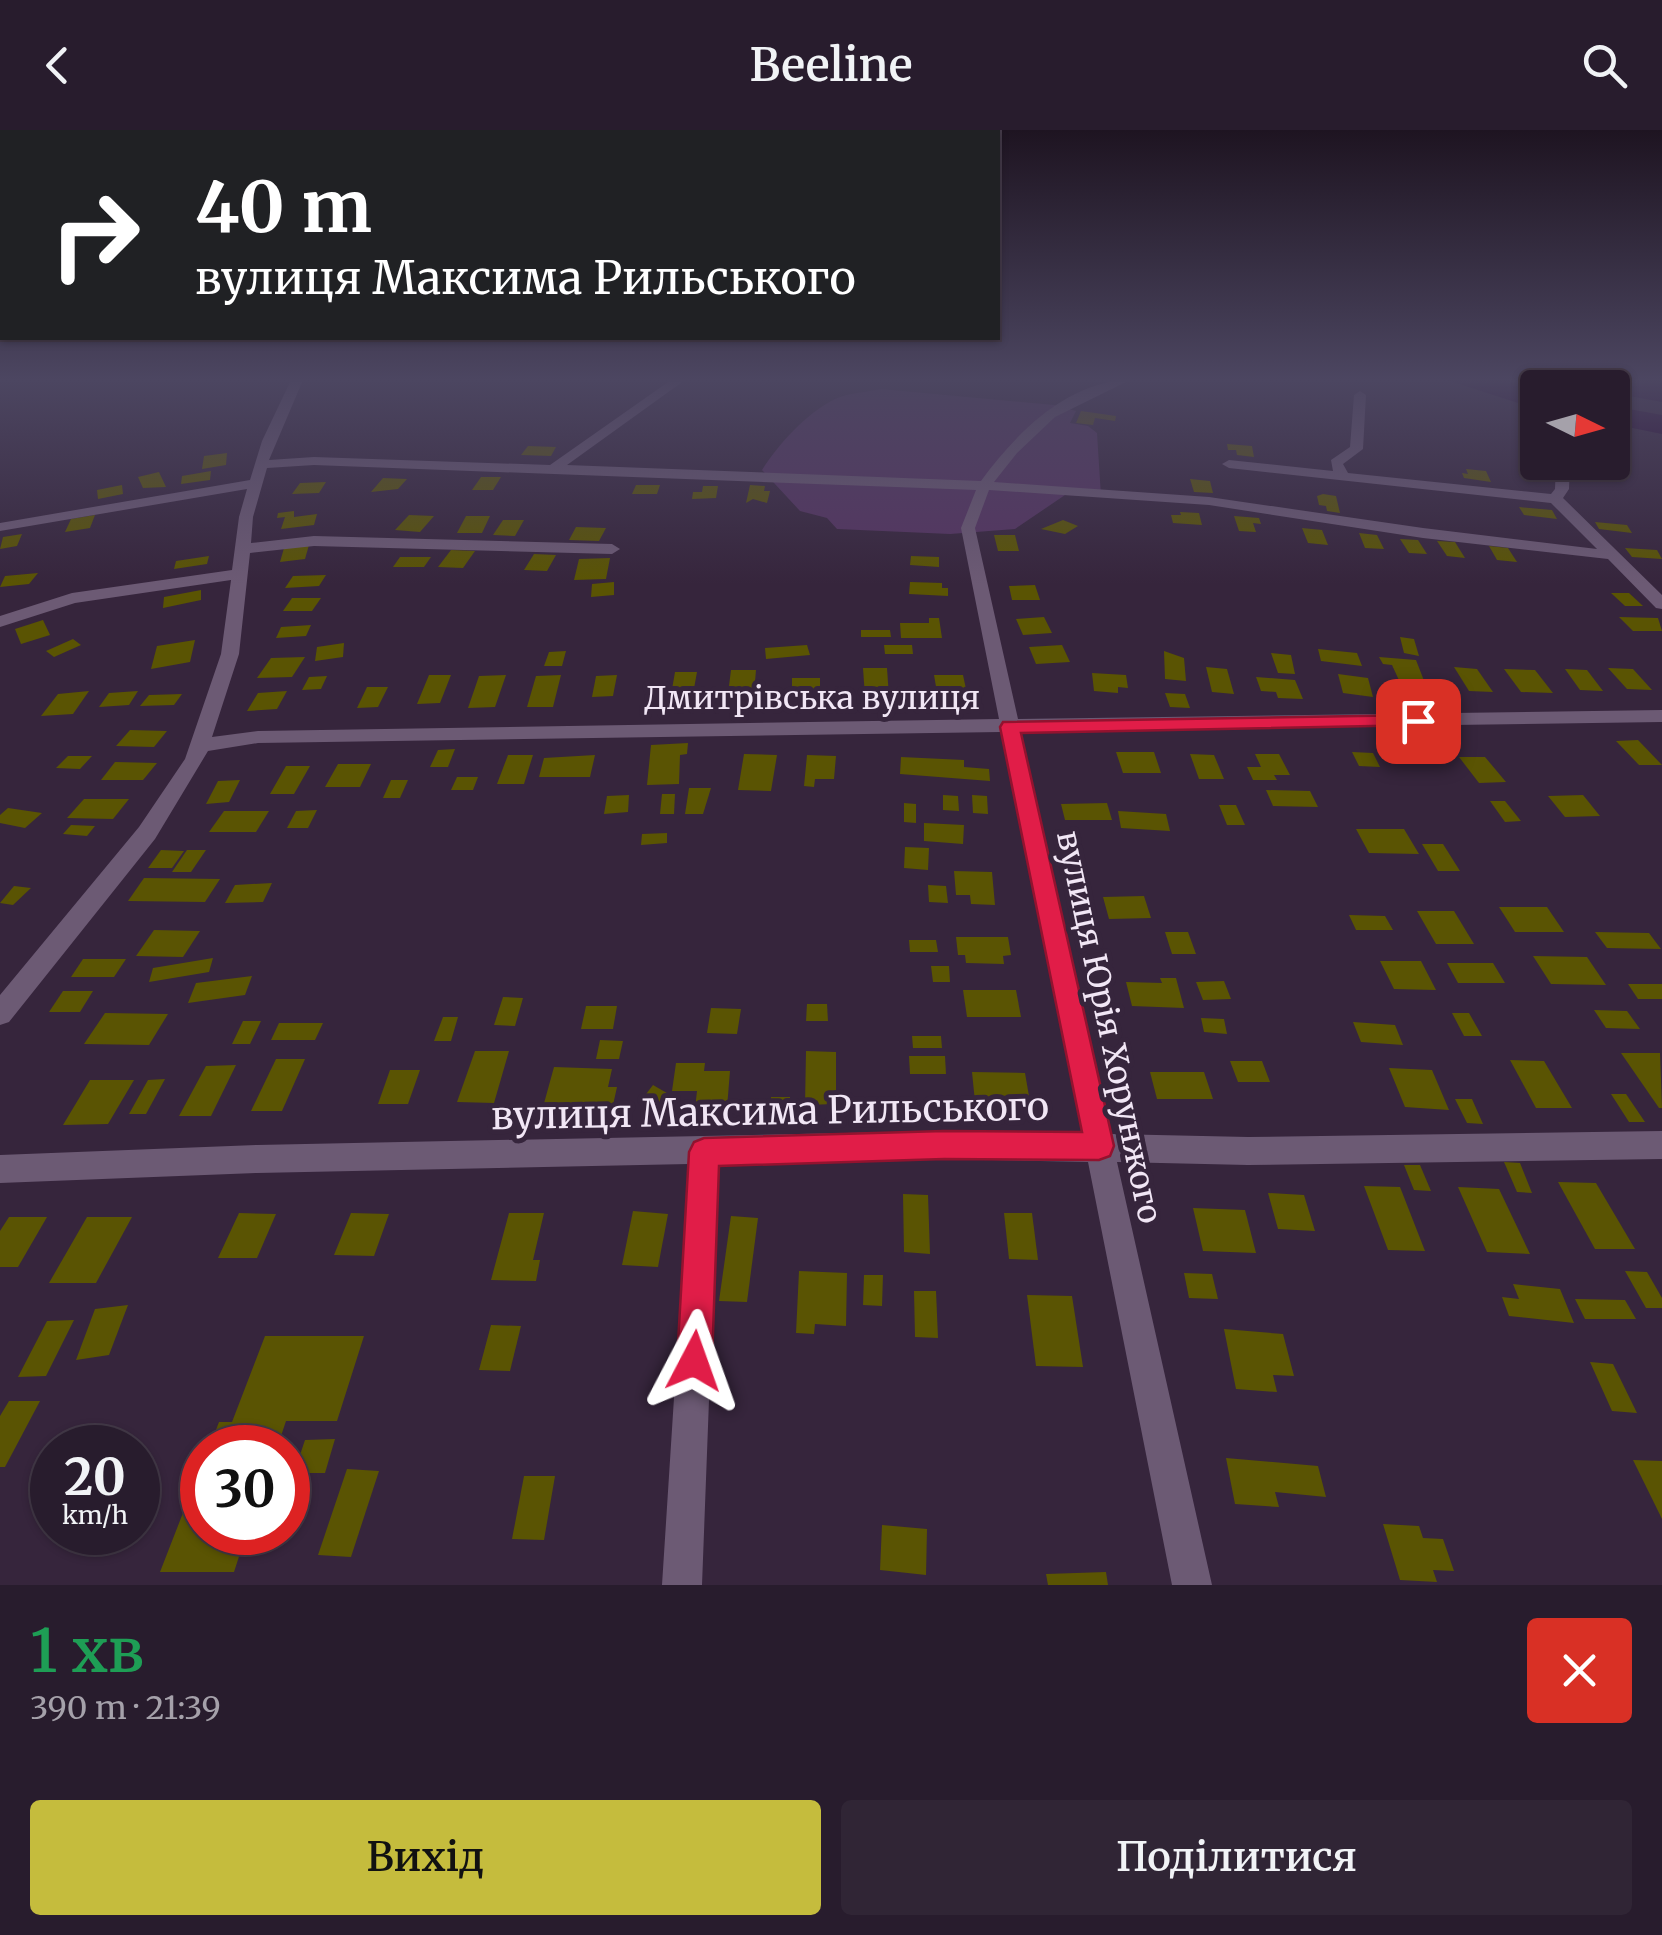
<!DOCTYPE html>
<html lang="uk">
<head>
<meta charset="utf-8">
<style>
  body { margin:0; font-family:Merriweather,serif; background:#302535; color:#f1f3f6; height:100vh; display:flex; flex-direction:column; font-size:38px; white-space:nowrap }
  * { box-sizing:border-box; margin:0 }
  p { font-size:32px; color:#a5a1aa }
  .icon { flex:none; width:55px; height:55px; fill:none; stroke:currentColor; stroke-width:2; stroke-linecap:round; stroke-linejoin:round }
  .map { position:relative; height:1455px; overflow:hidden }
  .side { display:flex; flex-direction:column; background:#281c2d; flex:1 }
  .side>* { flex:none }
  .top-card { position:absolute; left:0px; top:0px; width:1000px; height:210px; box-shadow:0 2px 8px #0004,0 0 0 2px #443a49; background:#202124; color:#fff; overflow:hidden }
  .needle { width:65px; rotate:95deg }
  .fabs { position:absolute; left:1520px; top:240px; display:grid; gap:20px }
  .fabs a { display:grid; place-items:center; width:110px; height:110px; border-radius:10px; background:#281c2d; box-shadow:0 2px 8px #0004,0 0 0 2px #443a49; font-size:50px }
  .speed { position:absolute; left:30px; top:1295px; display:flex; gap:20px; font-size:50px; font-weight:700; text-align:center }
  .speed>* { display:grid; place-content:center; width:130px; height:130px; border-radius:50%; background:#281c2d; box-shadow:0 2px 8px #0004,0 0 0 2px #443a49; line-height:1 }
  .speed small { font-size:25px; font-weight:400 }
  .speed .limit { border:15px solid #d22; background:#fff; color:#111 }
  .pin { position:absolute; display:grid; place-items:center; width:85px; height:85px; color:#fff; margin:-42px; border-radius:20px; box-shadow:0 5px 15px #0006 }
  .me { position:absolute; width:110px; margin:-55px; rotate:4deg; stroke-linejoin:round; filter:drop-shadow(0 0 8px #0008) }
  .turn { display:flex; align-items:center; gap:35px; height:210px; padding:0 30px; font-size:45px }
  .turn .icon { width:130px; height:130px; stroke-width:2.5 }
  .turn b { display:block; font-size:70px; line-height:85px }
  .round { display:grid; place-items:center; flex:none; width:105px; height:105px; border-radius:10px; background:#302535 }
  .head { display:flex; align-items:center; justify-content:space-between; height:170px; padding:0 30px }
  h1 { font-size:60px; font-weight:600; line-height:75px; color:#1e9e55 }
  .primary-button { display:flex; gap:20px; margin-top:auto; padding:20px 30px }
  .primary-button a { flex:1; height:115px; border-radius:10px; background:#c5bc3d; color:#111; font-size:40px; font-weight:600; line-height:115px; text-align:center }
  .primary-button a+a { background:#302535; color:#f1f3f6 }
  header { display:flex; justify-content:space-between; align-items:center; height:130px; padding:0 30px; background:#281c2d; font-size:45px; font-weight:600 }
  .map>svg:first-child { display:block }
</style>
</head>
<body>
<header><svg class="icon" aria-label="back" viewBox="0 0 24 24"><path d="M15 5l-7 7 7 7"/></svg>Beeline<svg class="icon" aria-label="search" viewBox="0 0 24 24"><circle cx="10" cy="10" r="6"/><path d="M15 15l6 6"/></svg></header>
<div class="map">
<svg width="1662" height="1455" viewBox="0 0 1662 1455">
  <rect width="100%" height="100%" fill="#36253c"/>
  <path fill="#553461" d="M881,259L1054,275L1076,281L1070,293L1088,296L1097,303L1101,366L1065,365L1015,399L950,404L837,399L827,388L800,381L762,340C779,314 805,284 835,269C848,263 867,262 881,259Z"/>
  <g fill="#24012f">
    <polygon points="1447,250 1507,250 1537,261 1537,279"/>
    <polygon points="1559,250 1662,250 1662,272 1613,263 1612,258 1583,257"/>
    <polygon points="1612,276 1662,285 1662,304 1613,294"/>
  </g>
  <g fill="#5a5403">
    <polygon points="1081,281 1116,286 1115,291 1095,288 1093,295 1076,293"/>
    <polygon points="1227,314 1252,316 1254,327 1237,325 1236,320 1228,320"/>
    <polygon points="528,316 556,317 551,326 521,325"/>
    <polygon points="227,323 226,335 202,339 204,326"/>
    <polygon points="1577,332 1603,336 1606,352 1579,344"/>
    <polygon points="1466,339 1486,341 1491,352 1464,348 1462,343 1468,344"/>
    <polygon points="211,341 210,350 181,354 182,346"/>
    <polygon points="159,342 166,357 143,358 138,347"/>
    <polygon points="481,347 501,347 493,360 472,360"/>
    <polygon points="383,348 407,349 398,359 371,362"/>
    <polygon points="1190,349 1210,351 1213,363 1194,362"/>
    <polygon points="326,352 319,363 292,364 300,353"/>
    <polygon points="122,355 123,364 98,369 97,360"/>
    <polygon points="636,355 660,355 657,364 632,364"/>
    <polygon points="750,355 765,356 764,361 770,361 767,373 753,369 746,373"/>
    <polygon points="703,356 718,356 716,368 692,369 693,362 702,362"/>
    <polygon points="1323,364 1336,366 1340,383 1327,381 1326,376 1319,375 1317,366"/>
    <polygon points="1519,377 1552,380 1557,389 1524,385"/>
    <polygon points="294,381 294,387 317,384 314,395 281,399 285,387 277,388 278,383"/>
    <polygon points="1180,382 1199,383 1202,395 1173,393 1171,385 1181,385"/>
    <polygon points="95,385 90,398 65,402 71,389"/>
    <polygon points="409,385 434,386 420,402 395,400"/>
    <polygon points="466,386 490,386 482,403 457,403"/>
    <polygon points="1234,386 1259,388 1261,394 1253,393 1256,402 1239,401"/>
    <polygon points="503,390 524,390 515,406 493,405"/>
    <polygon points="1063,390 1078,396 1065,404 1041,399"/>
    <polygon points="1595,392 1627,395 1632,403 1599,399"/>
    <polygon points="576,397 606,398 599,411 569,410"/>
    <polygon points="1302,398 1322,400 1328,415 1308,413"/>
    <polygon points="1359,403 1377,405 1384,419 1365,418"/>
    <polygon points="22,404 17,416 0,419 3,407"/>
    <polygon points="994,405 1015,405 1019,421 998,421"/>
    <polygon points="1400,409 1418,410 1427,424 1409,423"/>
    <polygon points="1437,411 1455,412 1465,428 1447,426"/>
    <polygon points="309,415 305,429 280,432 284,418"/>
    <polygon points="1489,416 1508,418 1517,432 1497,430"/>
    <polygon points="1625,418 1657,420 1662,429 1632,427"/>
    <polygon points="451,420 475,421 463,438 438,437"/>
    <polygon points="534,424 556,425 547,441 524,440"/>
    <polygon points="209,426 207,434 174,439 176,431"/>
    <polygon points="911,426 939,427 939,437 910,435"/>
    <polygon points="400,427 431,427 424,437 393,437"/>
    <polygon points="610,428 606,449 574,450 579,429"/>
    <polygon points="38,443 29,454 0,457 5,446"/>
    <polygon points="326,445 319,456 285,458 293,446"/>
    <polygon points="614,452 614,465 591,467 592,454"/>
    <polygon points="910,452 942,453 942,458 948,458 948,466 909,464"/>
    <polygon points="1035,455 1040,470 1012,470 1009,456"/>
    <polygon points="201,460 201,470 163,478 164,467"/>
    <polygon points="1611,463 1629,463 1643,476 1625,476"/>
    <polygon points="292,468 321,468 312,481 283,481"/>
    <polygon points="1044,487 1052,503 1023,505 1016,489"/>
    <polygon points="1619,487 1658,488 1662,501 1633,501"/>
    <polygon points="929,488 939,488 942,508 901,508 900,493 929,493"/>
    <polygon points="43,490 50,505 21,514 15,499"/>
    <polygon points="311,495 306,506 276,508 281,497"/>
    <polygon points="861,500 890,500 891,507 861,507"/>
    <polygon points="1400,507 1414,509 1419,526 1404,523"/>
    <polygon points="73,509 81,515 54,527 46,521"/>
    <polygon points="195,510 190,532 151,539 157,516"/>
    <polygon points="344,513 343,527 315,531 317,517"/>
    <polygon points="807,515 810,525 766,529 765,518"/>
    <polygon points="884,515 912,515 913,524 885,524"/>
    <polygon points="1062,515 1070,532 1036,534 1029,517"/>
    <polygon points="1318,519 1357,523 1362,536 1321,531"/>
    <polygon points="566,521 562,536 544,536 549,522"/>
    <polygon points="1164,521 1184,528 1186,551 1165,549"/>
    <polygon points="1271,523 1291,525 1295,544 1278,543"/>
    <polygon points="305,527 292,547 257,548 271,528"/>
    <polygon points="1379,527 1416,530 1428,561 1403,559 1392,535 1383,534"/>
    <polygon points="1206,537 1227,539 1234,564 1212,562"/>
    <polygon points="1454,537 1477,539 1493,562 1469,561"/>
    <polygon points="863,538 887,538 889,567 865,567"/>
    <polygon points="1608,538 1633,539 1652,560 1627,559"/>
    <polygon points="1504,539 1535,540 1553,563 1521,562"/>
    <polygon points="1565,539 1587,540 1603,561 1580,560"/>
    <polygon points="731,540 756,540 754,564 728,564"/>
    <polygon points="675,542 697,542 693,564 671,565"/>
    <polygon points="1092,543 1126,545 1128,558 1118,557 1118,563 1094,561"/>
    <polygon points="1338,544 1368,548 1373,567 1343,563"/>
    <polygon points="429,545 451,545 440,573 417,574"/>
    <polygon points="506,545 495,577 468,578 479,546"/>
    <polygon points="561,545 553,577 527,577 536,546"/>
    <polygon points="617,545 613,566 592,567 596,546"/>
    <polygon points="934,545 963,545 968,568 938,568"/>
    <polygon points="327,546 321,559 302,560 309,547"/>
    <polygon points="1256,547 1295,550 1303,569 1278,568 1276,562 1261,561"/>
    <polygon points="792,548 820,548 820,567 792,568"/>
    <polygon points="367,557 388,557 378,577 357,578"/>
    <polygon points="89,561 73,584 41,586 58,564"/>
    <polygon points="138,561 129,575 99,577 109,563"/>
    <polygon points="287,561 277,579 247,581 258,563"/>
    <polygon points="1165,563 1185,564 1190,578 1170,577"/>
    <polygon points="182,564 174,575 140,576 149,565"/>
    <polygon points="130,600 167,601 154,617 116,616"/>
    <polygon points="1638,610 1662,635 1639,635 1616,611"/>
    <polygon points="688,613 687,624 680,625 679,654 647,655 651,615"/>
    <polygon points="455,619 448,637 430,637 438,620"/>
    <polygon points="1116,622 1154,622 1161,643 1123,643"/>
    <polygon points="1352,622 1373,623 1380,637 1359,636"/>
    <polygon points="744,624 777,625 771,661 738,660"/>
    <polygon points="1190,624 1214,625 1224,649 1199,649"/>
    <polygon points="1255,624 1279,624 1290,645 1274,645 1277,650 1253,650 1247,637 1261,637"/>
    <polygon points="508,625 533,625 524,654 497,654"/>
    <polygon points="595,625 590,647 539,647 544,628"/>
    <polygon points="807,625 836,626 834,649 815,649 814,657 804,656"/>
    <polygon points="68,626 92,626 80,639 56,638"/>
    <polygon points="901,627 964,630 964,637 989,639 990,651 900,644"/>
    <polygon points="1459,627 1485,627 1506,652 1479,653"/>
    <polygon points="115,632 157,633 143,650 101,650"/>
    <polygon points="338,634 371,634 360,657 325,657"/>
    <polygon points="286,636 310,636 294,664 270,664"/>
    <polygon points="457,647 478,647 473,660 451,660"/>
    <polygon points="240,650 229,672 206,674 218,651"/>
    <polygon points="391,650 408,650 400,668 383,668"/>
    <polygon points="689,658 711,658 703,684 685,684"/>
    <polygon points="1266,660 1310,661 1318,677 1273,676"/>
    <polygon points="662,664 675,664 674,684 660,684"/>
    <polygon points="629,665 628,682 604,684 607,666"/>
    <polygon points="943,665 958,666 959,681 943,680"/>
    <polygon points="972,665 987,666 988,684 973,683"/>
    <polygon points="1583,665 1600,686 1565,687 1548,666"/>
    <polygon points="84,669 129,669 113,689 67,688"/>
    <polygon points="1490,671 1505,671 1521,691 1505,692"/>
    <polygon points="904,673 916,674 916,693 904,692"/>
    <polygon points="1107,673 1112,690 1065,690 1061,674"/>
    <polygon points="1219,675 1236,675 1245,695 1227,695"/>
    <polygon points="8,678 42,683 25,698 0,693 0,685"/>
    <polygon points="317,680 308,698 287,698 296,681"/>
    <polygon points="224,681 269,681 256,702 209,702"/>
    <polygon points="1118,681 1166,684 1170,701 1121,698"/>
    <polygon points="924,693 964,695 963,714 924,711"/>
    <polygon points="71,695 95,696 87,706 63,704"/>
    <polygon points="1356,699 1404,699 1419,724 1369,723"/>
    <polygon points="667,703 667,713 641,715 642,704"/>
    <polygon points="1422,714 1443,714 1460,741 1438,741"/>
    <polygon points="905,717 929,718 928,740 904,738"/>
    <polygon points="161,720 184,721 172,738 148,738"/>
    <polygon points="187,720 206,720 191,742 172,742"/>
    <polygon points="954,741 992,742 995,775 971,774 970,765 956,765"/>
    <polygon points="144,748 220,749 205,772 128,771"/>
    <polygon points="272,753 263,772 225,773 235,755"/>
    <polygon points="928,755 946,756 948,773 929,772"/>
    <polygon points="14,756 31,758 13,775 0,773"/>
    <polygon points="1144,766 1151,788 1109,789 1103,767"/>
    <polygon points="1499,777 1547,777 1564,802 1515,802"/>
    <polygon points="1417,781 1454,781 1474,814 1436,814"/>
    <polygon points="1349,785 1385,786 1393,800 1356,800"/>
    <polygon points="154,800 200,801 183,827 136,826"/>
    <polygon points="1165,802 1188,802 1196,824 1172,824"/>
    <polygon points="1595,802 1649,803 1661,819 1607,818"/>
    <polygon points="956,807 1008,807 1011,825 1003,826 1004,834 966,833 965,825 958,825"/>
    <polygon points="909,810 936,810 938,822 910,822"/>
    <polygon points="1533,826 1587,827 1606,855 1551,854"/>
    <polygon points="213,828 209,842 149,852 153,838"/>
    <polygon points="83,829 126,829 114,847 71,847"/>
    <polygon points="1380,831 1421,831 1436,860 1394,859"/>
    <polygon points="1447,833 1493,833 1505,853 1458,853"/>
    <polygon points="931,836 949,836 950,852 933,852"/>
    <polygon points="252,846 245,865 188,873 196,853"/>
    <polygon points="1160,848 1176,848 1184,878 1132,876 1126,852 1162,853"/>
    <polygon points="1224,851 1231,869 1203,870 1196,852"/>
    <polygon points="1628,854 1662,854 1662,869 1638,869"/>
    <polygon points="963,860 1016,860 1021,887 967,887"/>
    <polygon points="63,861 93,861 80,882 49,882"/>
    <polygon points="503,867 523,868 515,896 494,895"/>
    <polygon points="807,874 827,874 828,891 806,891"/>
    <polygon points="586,876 617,876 613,899 581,899"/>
    <polygon points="711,878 741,879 737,904 707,903"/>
    <polygon points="1594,880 1627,881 1640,899 1606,898"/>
    <polygon points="105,883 168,884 149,915 84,914"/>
    <polygon points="1452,883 1469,883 1482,906 1464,906"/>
    <polygon points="443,887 458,887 451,911 434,911"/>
    <polygon points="1201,888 1224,889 1227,904 1204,902"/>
    <polygon points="243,891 261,891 250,914 232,914"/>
    <polygon points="1353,892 1395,895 1403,915 1361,912"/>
    <polygon points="279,893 323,893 315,910 271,910"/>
    <polygon points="912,906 941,906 942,918 913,918"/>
    <polygon points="600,910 623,911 619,929 596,929"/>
    <polygon points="475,921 509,921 494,973 457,972"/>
    <polygon points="806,921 836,922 836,974 805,975"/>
    <polygon points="1621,923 1660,923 1662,978 1659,978"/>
    <polygon points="909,926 945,926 946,944 910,944"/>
    <polygon points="276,929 305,929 282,981 251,981"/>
    <polygon points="1510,930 1544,931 1572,978 1536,978"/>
    <polygon points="1230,931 1262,931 1270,952 1238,952"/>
    <polygon points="676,933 705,933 704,941 730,941 727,978 695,979 697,961 672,961"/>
    <polygon points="236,935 211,986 179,986 206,936"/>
    <polygon points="554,937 612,939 608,957 617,957 613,975 604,975 604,979 543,977"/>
    <polygon points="1389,938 1432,940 1449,980 1405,977"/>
    <polygon points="390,940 420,940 408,974 378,974"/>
    <polygon points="972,942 1025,943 1030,972 975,972"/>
    <polygon points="1150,942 1204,942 1213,969 1157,969"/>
    <polygon points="165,949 146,984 129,984 148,950"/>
    <polygon points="90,950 134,950 108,994 63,995"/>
    <polygon points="653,955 672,966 662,979 643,968"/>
    <polygon points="1611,964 1626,964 1645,992 1629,992"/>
    <polygon points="771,967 790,967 790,988 770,988"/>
    <polygon points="1455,969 1472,969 1483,994 1467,993"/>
    <polygon points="1504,1032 1520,1033 1532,1063 1517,1062"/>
    <polygon points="1404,1035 1420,1035 1431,1061 1414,1060"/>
    <polygon points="1558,1052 1596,1053 1635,1119 1595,1119"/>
    <polygon points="1364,1056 1400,1057 1425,1121 1388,1120"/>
    <polygon points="1458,1057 1499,1059 1530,1124 1487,1122"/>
    <polygon points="1268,1063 1304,1065 1315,1101 1278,1099"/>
    <polygon points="903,1064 928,1065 930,1124 904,1122"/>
    <polygon points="1193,1078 1245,1080 1256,1123 1203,1121"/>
    <polygon points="633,1081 668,1084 658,1137 622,1135"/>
    <polygon points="239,1083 276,1084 257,1128 218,1128"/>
    <polygon points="351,1083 389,1084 374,1126 334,1125"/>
    <polygon points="509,1083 544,1083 533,1130 540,1130 536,1151 491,1150"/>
    <polygon points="1004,1083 1032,1083 1038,1130 1009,1129"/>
    <polygon points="731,1086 758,1088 747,1172 719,1171"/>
    <polygon points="9,1087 47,1087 18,1137 0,1137 0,1101"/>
    <polygon points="87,1087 132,1087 96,1153 49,1153"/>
    <polygon points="799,1141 847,1143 846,1196 815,1194 814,1204 796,1203"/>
    <polygon points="1625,1141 1647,1142 1662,1168 1662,1178 1646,1178"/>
    <polygon points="1184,1143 1212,1144 1218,1169 1189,1168"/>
    <polygon points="864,1145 883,1145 882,1176 863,1175"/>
    <polygon points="1513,1154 1560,1159 1574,1193 1509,1186 1502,1167 1519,1169"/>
    <polygon points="914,1161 936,1161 938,1208 915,1207"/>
    <polygon points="1027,1165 1072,1166 1083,1237 1036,1236"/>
    <polygon points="1575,1169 1625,1170 1636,1189 1585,1189"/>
    <polygon points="128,1175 109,1225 76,1230 95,1179"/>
    <polygon points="74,1190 46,1246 18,1247 47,1191"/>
    <polygon points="491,1195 521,1196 510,1241 479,1240"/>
    <polygon points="1224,1199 1283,1204 1294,1246 1273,1245 1277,1262 1236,1259"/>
    <polygon points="265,1206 364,1206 337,1291 286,1291 277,1318 209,1318 219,1292 232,1292"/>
    <polygon points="1590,1232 1613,1234 1637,1283 1612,1281"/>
    <polygon points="9,1271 40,1271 5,1337 0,1337 0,1286"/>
    <polygon points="335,1309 325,1343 294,1343 305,1310"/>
    <polygon points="1226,1328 1318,1336 1326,1367 1275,1362 1279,1377 1235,1374"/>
    <polygon points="1633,1330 1662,1331 1662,1389"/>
    <polygon points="202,1334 202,1402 247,1402 234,1442 160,1442"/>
    <polygon points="347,1339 379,1341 351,1427 318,1425"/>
    <polygon points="524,1346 555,1346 544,1410 512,1409"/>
    <polygon points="1383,1394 1419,1396 1423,1408 1443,1409 1454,1441 1433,1440 1437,1452 1400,1450"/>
    <polygon points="882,1395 927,1399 926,1445 880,1440"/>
    <polygon points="1106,1442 1108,1455 1048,1455 1046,1444"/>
  </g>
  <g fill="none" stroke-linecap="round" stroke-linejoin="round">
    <path fill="#6c5a74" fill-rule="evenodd" d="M291,250H303L269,330L314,327L550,335L671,250H685L567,335L981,351C1014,305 1068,250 1130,250L1055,287L1017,323L994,352L1209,367L1423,398L1597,419L1551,373L1229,338L1222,334L1229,330L1333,341L1331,330L1350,317L1354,265L1360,261L1366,265L1363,319L1343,334L1348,343L1551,364L1555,359L1556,332H1570L1569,359L1563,368L1662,465V479L1656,478L1608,429L1423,408L1209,375L989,360L975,398L1018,589L1662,580V592L1021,601L1111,1004L1248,1007L1662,1001V1029L1248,1035L1117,1032L1212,1455H1172L1088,1032L944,1029L718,1033L702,1455H662L689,1034L257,1043L0,1053V1025L257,1015L944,1001L1082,1004L1001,602L258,613L208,621L155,709L9,892L0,895V865L139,697L185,629L221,524L231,450L75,473L0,497V486L72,463L232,440L239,387L247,359L0,401V393L250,350L262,311ZM314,335L976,360L961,398L999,589L258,601L212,607L239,524L250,423L314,416L612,424L620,419L612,414L314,406L251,413L253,387L267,338Z"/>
  </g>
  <linearGradient id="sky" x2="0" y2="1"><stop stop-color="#1e1421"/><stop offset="0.55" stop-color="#4c4661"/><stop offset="1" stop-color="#4c4661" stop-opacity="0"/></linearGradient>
  <rect width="1662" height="454" fill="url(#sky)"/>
  <polygon fill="#e11d48" stroke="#92132f" stroke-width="2.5" points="1418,585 1424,587 1424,595 1021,603 1114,1016 1110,1026 1099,1030 944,1029 719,1036 712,1231 707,1243 694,1248 682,1243 677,1231 689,1022 694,1012 704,1008 944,1001 1082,1002 1000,597 1003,592"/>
  <g text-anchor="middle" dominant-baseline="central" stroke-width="10" stroke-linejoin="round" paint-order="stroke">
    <g font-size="32" fill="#f1e6f5" stroke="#36253c">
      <text x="812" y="568">Дмитрівська вулиця</text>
      <text transform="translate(1109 897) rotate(78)">вулиця Юрія Хорунжого</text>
    </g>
    <g font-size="38" fill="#f1e6f5" stroke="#36253c">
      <text transform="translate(770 981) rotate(-1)">вулиця Максима Рильського</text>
    </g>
  </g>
</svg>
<div class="fabs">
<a><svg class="needle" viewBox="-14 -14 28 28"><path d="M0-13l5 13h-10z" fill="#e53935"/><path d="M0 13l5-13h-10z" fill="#a5a1aa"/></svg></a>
</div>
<div class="speed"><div>20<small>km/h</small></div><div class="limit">30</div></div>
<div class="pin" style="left:1418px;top:591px;background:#d93025"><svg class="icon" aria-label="arrive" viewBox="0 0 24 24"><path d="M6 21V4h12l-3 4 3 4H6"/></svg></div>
<svg class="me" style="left:694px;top:1231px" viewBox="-20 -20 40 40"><path d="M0-17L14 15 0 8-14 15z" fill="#e11d48" stroke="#fff" stroke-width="4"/></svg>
<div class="top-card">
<div class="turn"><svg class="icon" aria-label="right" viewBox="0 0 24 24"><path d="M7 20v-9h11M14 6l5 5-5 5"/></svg><div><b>40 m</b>вулиця Максима Рильського</div></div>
</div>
</div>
<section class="side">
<div class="head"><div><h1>1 хв</h1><p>390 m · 21:39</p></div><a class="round" style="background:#d93025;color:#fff"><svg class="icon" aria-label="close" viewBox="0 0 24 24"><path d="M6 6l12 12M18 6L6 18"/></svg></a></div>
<div class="primary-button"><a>Вихід</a><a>Поділитися</a></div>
</section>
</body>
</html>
